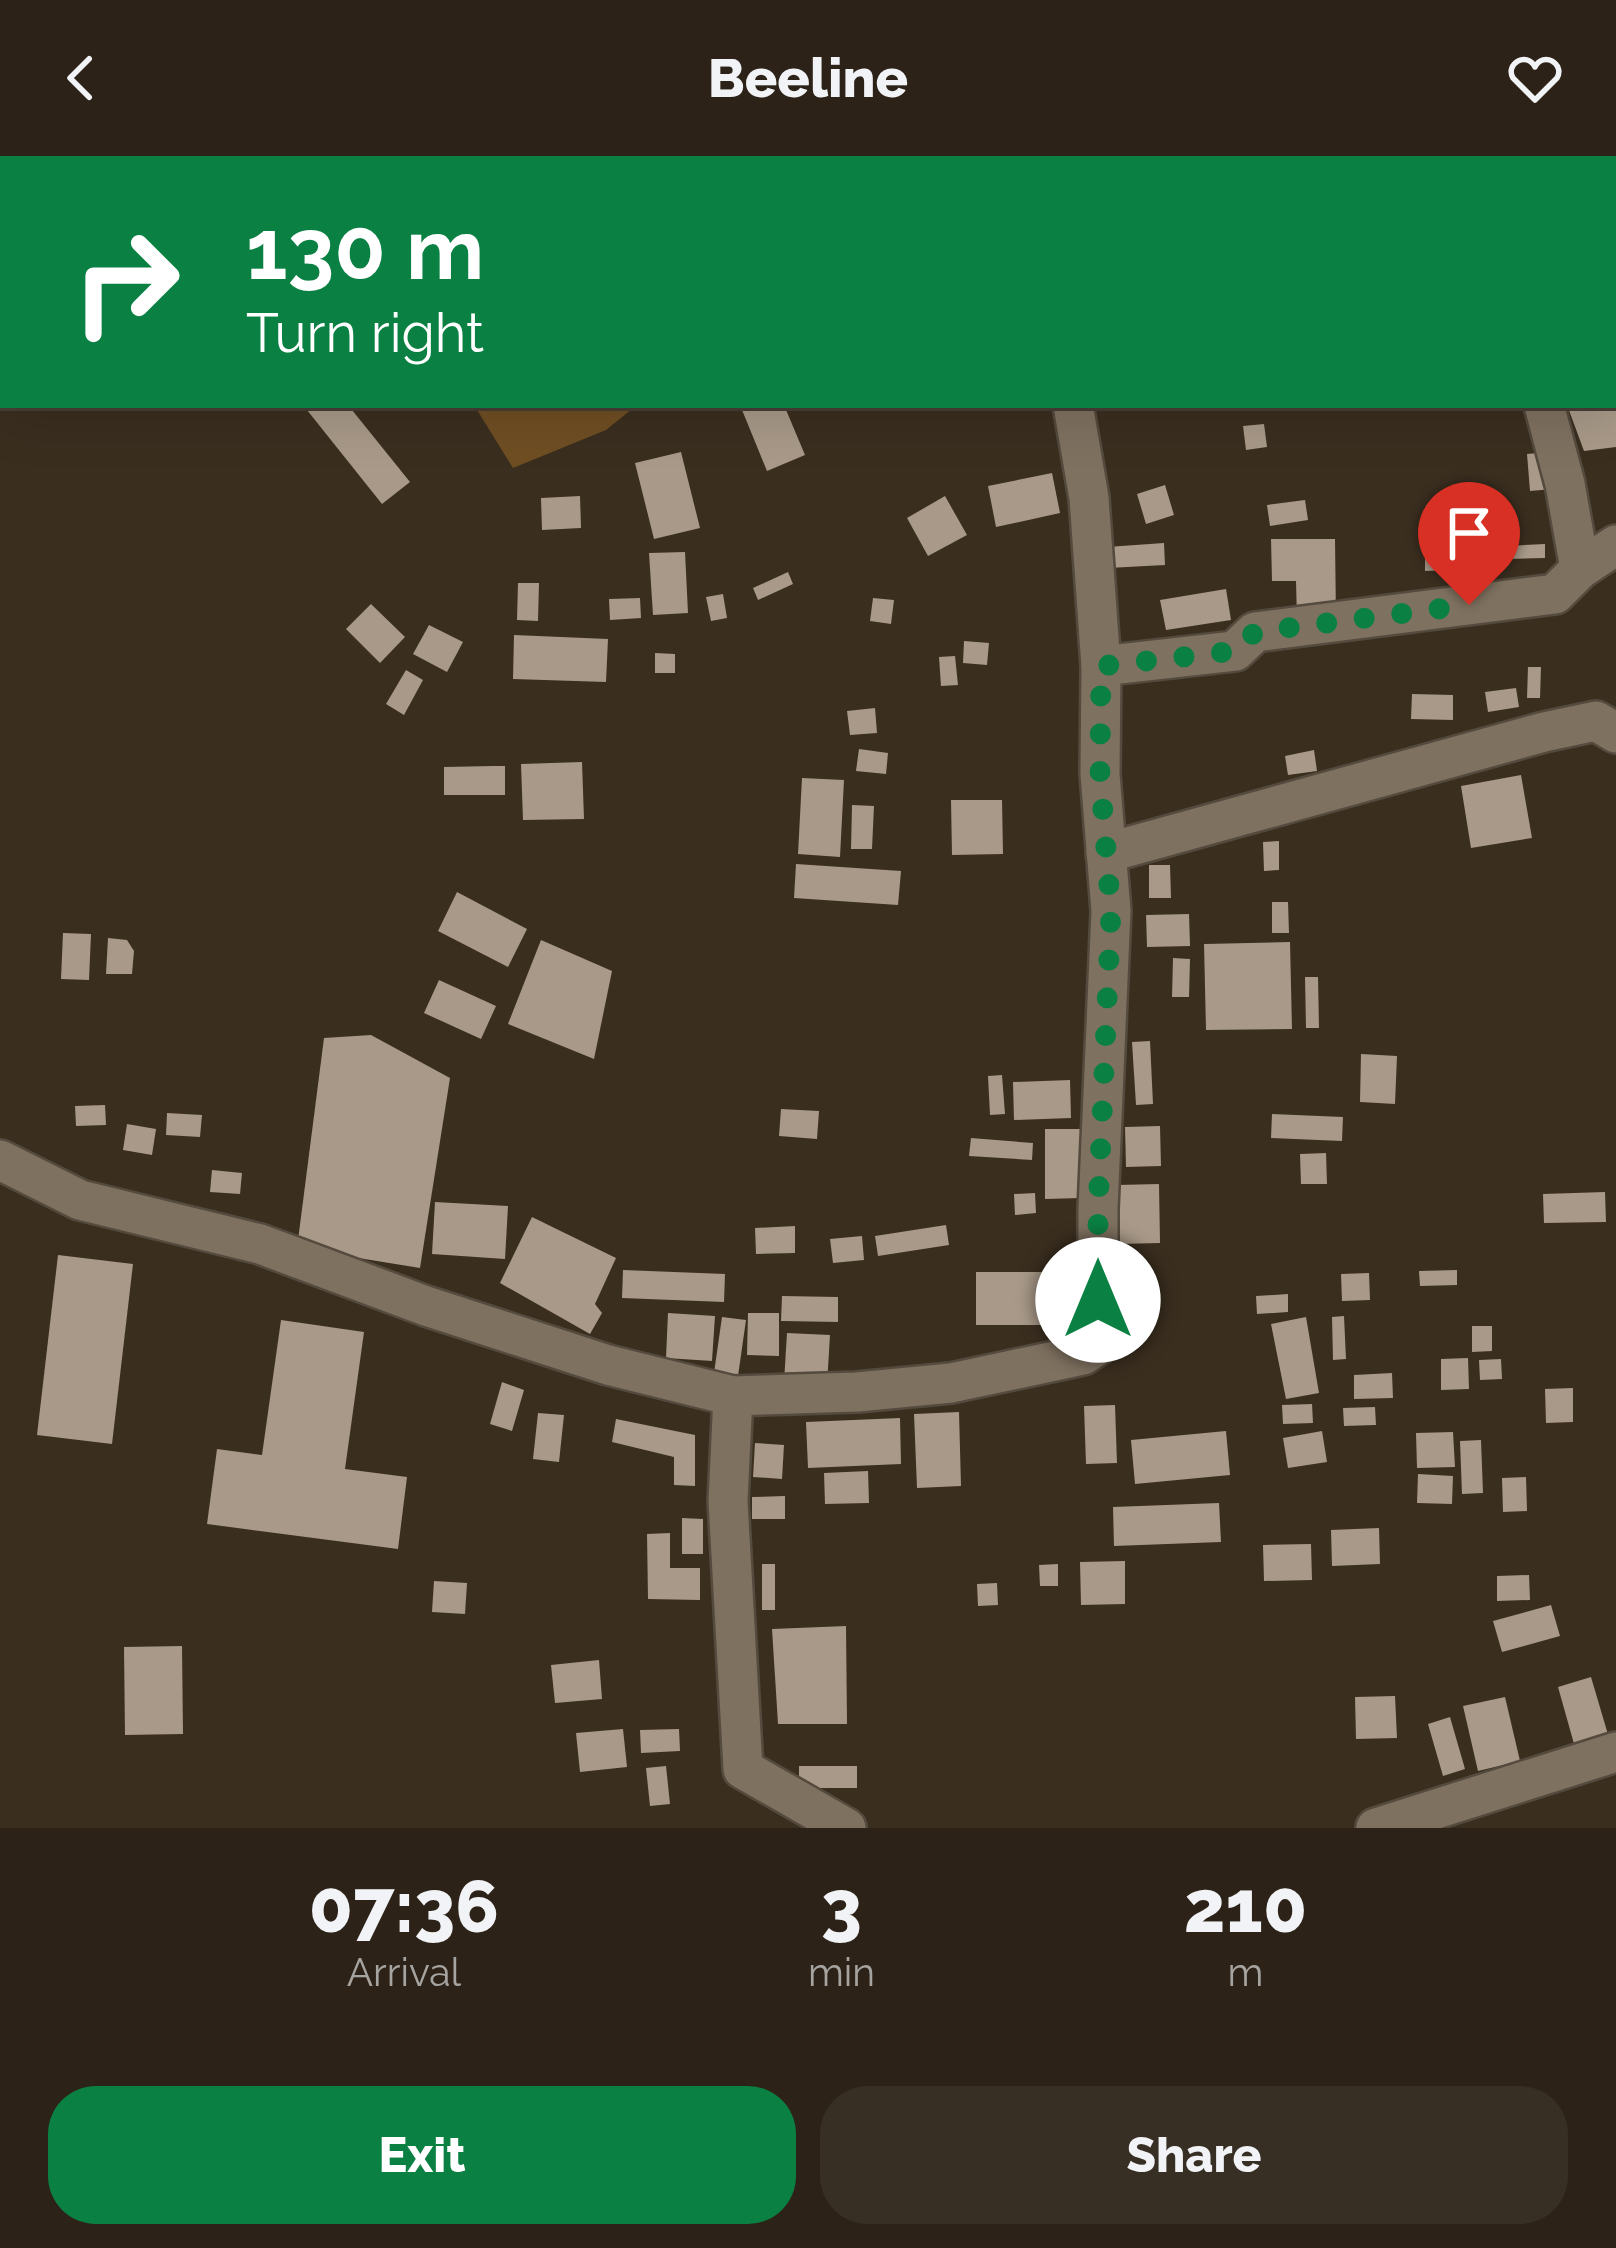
<!DOCTYPE html>
<html lang="en">
<head>
<meta charset="utf-8">
<style>
  body { margin:0; font-family:Raleway,sans-serif; background:#382f24; color:#f1f3f6; height:100vh; display:flex; flex-direction:column; font-size:45px; white-space:nowrap }
  * { box-sizing:border-box; margin:0 }
  p { font-size:39px; color:#a6a4a1 }
  .icon { flex:none; width:66px; height:66px; fill:none; stroke:currentColor; stroke-width:2; stroke-linecap:round; stroke-linejoin:round }
  .map { position:relative; height:1672px; overflow:hidden }
  .drawer { display:flex; flex-direction:column; background:#2c2217; flex:1 }
  .drawer>* { flex:none }
  .hud { position:absolute; left:0px; top:0px; width:1617px; height:252px; box-shadow:0 12px 48px #0002,0 0 0 3px #483f36; background:#0b8043; color:#fff; overflow:hidden }
  .pin { position:absolute; display:grid; place-items:center; width:102px; height:102px; color:#fff; margin:-123px -51px; border-radius:50% 50% 50% 0; rotate:-45deg; box-shadow:0 0 12px #0007 }
  .pin .icon { rotate:45deg }
  .me { position:absolute; width:132px; margin:-66px; rotate:0deg; stroke-linejoin:round; filter:drop-shadow(0 0 9px #0008) }
  .turn { display:flex; align-items:center; gap:42px; height:252px; padding:0 48px; font-size:54px }
  .turn .icon { width:156px; height:156px; stroke-width:2.5 }
  .turn b { display:block; font-size:84px; line-height:102px }
  .eta { display:flex; justify-content:space-evenly; align-items:center; height:204px; text-align:center }
  .eta b { font-size:72px; font-weight:800; line-height:84px }
  .cta { display:flex; gap:24px; margin-top:auto; padding:24px 48px }
  .cta a { flex:1; height:138px; border-radius:48px; background:#0b8043; color:#fff; font-size:48px; font-weight:800; line-height:138px; text-align:center }
  .cta a+a { background:#382f24; color:#f1f3f6 }
  header { display:flex; justify-content:space-between; align-items:center; height:156px; padding:0 48px; background:#2c2217; font-size:54px; font-weight:800 }
  .map>svg:first-child { display:block }
</style>
</head>
<body>
<header><svg class="icon" aria-label="back" viewBox="0 0 24 24"><path d="M15 5l-7 7 7 7"/></svg>Beeline<svg class="icon" aria-label="heart" viewBox="0 0 24 24"><path d="M12 20l-8-8c-3-5 5-10 8-4 3-6 11-1 8 4z"/></svg></header>
<div class="map">
<svg width="1616" height="1672" viewBox="0 0 1616 1672">
  <rect width="100%" height="100%" fill="#3a2e1f"/>
  <polygon fill="#6f4e23" points="474,249 637,249 606,274 513,312"/>
  <g fill="#a89988">
    <polygon points="303,249 348,249 410,326 382,348"/>
    <polygon points="740,249 784,249 805,299 767,315"/>
    <polygon points="1567,249 1616,249 1616,291 1584,295"/>
    <polygon points="1264,268 1267,291 1246,294 1243,270"/>
    <polygon points="681,296 700,372 654,383 635,307"/>
    <polygon points="1550,296 1553,333 1530,335 1527,298"/>
    <polygon points="1052,317 1060,357 996,371 988,330"/>
    <polygon points="1165,329 1174,359 1146,368 1137,338"/>
    <polygon points="580,340 581,372 542,374 541,342"/>
    <polygon points="945,340 967,379 928,400 907,362"/>
    <polygon points="1305,344 1308,364 1270,370 1267,349"/>
    <polygon points="1474,348 1474,375 1426,375 1426,349"/>
    <polygon points="1271,383 1335,383 1336,463 1297,464 1296,425 1272,425"/>
    <polygon points="1164,387 1165,409 1108,412 1107,391"/>
    <polygon points="1498,387 1500,411 1460,414 1458,390"/>
    <polygon points="1545,388 1545,402 1507,403 1506,390"/>
    <polygon points="1452,394 1453,414 1425,415 1425,395"/>
    <polygon points="685,396 688,457 653,459 649,397"/>
    <polygon points="788,416 793,428 758,444 753,432"/>
    <polygon points="518,427 539,427 538,465 517,464"/>
    <polygon points="1226,433 1231,464 1166,474 1160,444"/>
    <polygon points="723,438 727,462 711,465 706,441"/>
    <polygon points="640,442 641,462 610,464 609,443"/>
    <polygon points="873,442 894,444 891,468 870,465"/>
    <polygon points="371,448 405,481 380,507 346,473"/>
    <polygon points="429,469 463,486 447,516 413,498"/>
    <polygon points="514,479 608,483 606,526 513,523"/>
    <polygon points="964,485 989,487 987,509 963,507"/>
    <polygon points="655,497 675,498 675,517 655,517"/>
    <polygon points="955,500 958,529 941,530 939,501"/>
    <polygon points="1528,511 1541,511 1540,542 1527,542"/>
    <polygon points="406,514 423,524 404,559 386,548"/>
    <polygon points="1516,532 1519,551 1488,556 1485,536"/>
    <polygon points="1412,538 1453,539 1453,564 1411,563"/>
    <polygon points="875,552 877,577 850,579 847,555"/>
    <polygon points="859,593 888,597 886,618 856,615"/>
    <polygon points="1314,594 1317,615 1288,619 1285,600"/>
    <polygon points="582,606 584,663 523,664 521,608"/>
    <polygon points="493,610 505,610 505,639 444,639 444,611"/>
    <polygon points="1521,619 1532,682 1471,692 1461,630"/>
    <polygon points="802,622 844,624 840,701 798,698"/>
    <polygon points="951,644 1002,644 1003,698 952,699"/>
    <polygon points="852,649 874,650 872,693 851,693"/>
    <polygon points="1279,685 1279,714 1264,715 1263,686"/>
    <polygon points="796,708 901,715 898,749 794,742"/>
    <polygon points="1149,709 1170,709 1171,742 1149,742"/>
    <polygon points="457,736 527,773 508,811 438,775"/>
    <polygon points="1272,746 1288,746 1289,777 1272,777"/>
    <polygon points="1189,758 1190,790 1147,791 1146,759"/>
    <polygon points="63,777 91,778 89,824 61,823"/>
    <polygon points="108,782 127,784 134,795 132,818 106,818"/>
    <polygon points="541,784 612,815 594,903 508,868"/>
    <polygon points="1290,786 1292,873 1206,874 1204,788"/>
    <polygon points="1173,802 1190,803 1189,841 1172,841"/>
    <polygon points="1305,821 1318,821 1319,872 1306,872"/>
    <polygon points="439,824 496,850 481,883 424,857"/>
    <polygon points="371,879 450,922 420,1112 297,1092 324,882"/>
    <polygon points="1150,885 1153,948 1136,949 1132,886"/>
    <polygon points="1361,898 1397,900 1395,948 1360,946"/>
    <polygon points="1002,919 1005,958 990,959 988,920"/>
    <polygon points="1070,924 1071,962 1014,964 1013,926"/>
    <polygon points="105,949 106,969 76,970 75,950"/>
    <polygon points="781,953 819,955 817,983 779,980"/>
    <polygon points="167,957 202,959 200,981 166,979"/>
    <polygon points="1272,958 1343,961 1342,985 1271,982"/>
    <polygon points="127,968 156,973 152,999 123,994"/>
    <polygon points="1160,970 1161,1010 1126,1011 1125,971"/>
    <polygon points="1045,973 1081,973 1082,1042 1045,1043"/>
    <polygon points="971,982 1033,987 1032,1004 969,1000"/>
    <polygon points="1326,997 1327,1028 1301,1028 1300,998"/>
    <polygon points="212,1014 242,1017 240,1038 210,1036"/>
    <polygon points="1159,1028 1160,1087 1119,1088 1117,1029"/>
    <polygon points="1605,1036 1606,1066 1544,1067 1543,1038"/>
    <polygon points="1035,1037 1036,1057 1015,1059 1014,1038"/>
    <polygon points="435,1046 508,1050 505,1103 432,1098"/>
    <polygon points="532,1061 616,1102 595,1148 602,1157 590,1178 500,1127"/>
    <polygon points="946,1069 949,1089 878,1100 875,1080"/>
    <polygon points="795,1070 795,1097 756,1098 755,1072"/>
    <polygon points="862,1080 864,1104 833,1107 830,1083"/>
    <polygon points="58,1099 133,1108 112,1288 37,1279"/>
    <polygon points="623,1114 725,1118 724,1146 622,1142"/>
    <polygon points="1457,1114 1457,1129 1420,1130 1419,1115"/>
    <polygon points="976,1116 1064,1116 1065,1169 976,1169"/>
    <polygon points="1369,1117 1370,1144 1342,1145 1341,1118"/>
    <polygon points="1288,1138 1288,1156 1257,1158 1256,1140"/>
    <polygon points="782,1140 838,1141 838,1166 781,1165"/>
    <polygon points="668,1157 715,1160 712,1205 666,1202"/>
    <polygon points="748,1157 779,1157 779,1200 747,1199"/>
    <polygon points="1344,1160 1346,1203 1333,1204 1332,1161"/>
    <polygon points="722,1161 746,1164 738,1220 714,1217"/>
    <polygon points="1306,1161 1319,1237 1286,1243 1271,1168"/>
    <polygon points="281,1164 364,1176 345,1313 407,1321 398,1393 207,1368 217,1293 262,1299"/>
    <polygon points="1472,1170 1492,1170 1492,1195 1472,1196"/>
    <polygon points="787,1177 830,1179 827,1229 784,1226"/>
    <polygon points="1468,1202 1469,1233 1441,1234 1441,1203"/>
    <polygon points="1501,1203 1502,1223 1480,1224 1479,1204"/>
    <polygon points="1392,1217 1393,1242 1354,1243 1354,1219"/>
    <polygon points="502,1226 524,1234 512,1275 490,1268"/>
    <polygon points="1573,1232 1573,1266 1546,1267 1545,1233"/>
    <polygon points="1312,1248 1313,1267 1283,1268 1282,1249"/>
    <polygon points="1115,1249 1117,1307 1086,1308 1084,1250"/>
    <polygon points="1375,1251 1376,1269 1344,1270 1343,1252"/>
    <polygon points="959,1256 961,1330 917,1332 914,1258"/>
    <polygon points="538,1257 564,1259 559,1306 533,1303"/>
    <polygon points="900,1262 901,1308 808,1312 806,1266"/>
    <polygon points="616,1263 695,1279 695,1330 674,1329 674,1301 612,1286"/>
    <polygon points="1226,1275 1230,1319 1135,1328 1131,1284"/>
    <polygon points="1322,1275 1327,1306 1288,1312 1283,1282"/>
    <polygon points="1453,1276 1455,1311 1417,1312 1416,1277"/>
    <polygon points="1481,1284 1483,1337 1462,1338 1460,1285"/>
    <polygon points="755,1287 784,1289 782,1323 753,1321"/>
    <polygon points="868,1315 869,1347 825,1348 824,1317"/>
    <polygon points="1418,1318 1453,1320 1452,1348 1417,1347"/>
    <polygon points="1526,1321 1527,1355 1503,1356 1502,1322"/>
    <polygon points="785,1340 785,1363 752,1363 752,1341"/>
    <polygon points="1219,1347 1221,1386 1114,1390 1113,1351"/>
    <polygon points="682,1362 703,1363 703,1398 682,1398"/>
    <polygon points="1379,1372 1380,1408 1332,1410 1331,1374"/>
    <polygon points="670,1377 670,1412 700,1412 700,1444 648,1443 647,1378"/>
    <polygon points="1311,1388 1312,1424 1264,1425 1263,1389"/>
    <polygon points="1125,1405 1125,1448 1081,1449 1080,1406"/>
    <rect x="762" y="1408" width="13" height="46"/>
    <polygon points="1058,1408 1058,1430 1040,1430 1039,1409"/>
    <polygon points="1529,1419 1530,1444 1497,1445 1497,1420"/>
    <polygon points="434,1425 467,1427 465,1458 432,1456"/>
    <polygon points="997,1427 998,1449 978,1450 977,1428"/>
    <polygon points="1551,1449 1560,1480 1502,1496 1493,1465"/>
    <polygon points="846,1470 847,1568 778,1568 772,1473"/>
    <polygon points="182,1490 183,1578 125,1579 124,1491"/>
    <polygon points="599,1504 602,1543 555,1547 551,1509"/>
    <polygon points="1591,1521 1612,1592 1578,1602 1558,1531"/>
    <polygon points="1395,1540 1397,1582 1356,1583 1355,1541"/>
    <polygon points="1505,1541 1520,1605 1478,1615 1463,1550"/>
    <polygon points="1450,1561 1465,1613 1443,1620 1428,1568"/>
    <polygon points="623,1573 627,1611 580,1616 576,1577"/>
    <polygon points="679,1573 680,1595 641,1597 640,1574"/>
    <polygon points="666,1610 670,1648 650,1650 646,1612"/>
    <rect x="799" y="1610" width="58" height="22"/>
  </g>
  <g fill="none" stroke-linecap="round" stroke-linejoin="round">
    <defs>
      <g id="minor">
        <polyline points="1021,0 1021,3"/>
        <polyline points="1512,0 1513,3"/>
        <polyline points="613,3 620,0"/>
        <polyline points="1544,249 1565,328 1580,413"/>
        <polyline points="1101,510 1235,495 1255,476 1555,438 1580,413 1616,389"/>
        <polyline points="1106,697 1544,576 1596,565 1616,577"/>
        <polyline points="0,1004 80,1044 260,1088 426,1150 608,1209 733,1240 857,1236 951,1227 1083,1199 1098,1189 1098,1053 1111,755 1100,618 1101,510 1089,342 1073,249"/>
        <polyline points="733,1240 728,1345 743,1613 846,1672"/>
        <polyline points="1376,1672 1616,1596"/>
      </g>
    </defs>
    <use href="#minor" stroke="#544a3d" stroke-width="44"/>
    <use href="#minor" stroke="#7f7160" stroke-width="39"/>
  </g>
  <g fill="none" stroke-linecap="round" stroke-linejoin="round">
    <polyline stroke="#0b8043" stroke-width="21" stroke-dasharray="0 37.8" points="1098,1144 1098,1053 1111,755 1100,618 1101,510 1235,495 1255,476 1469,449"/>
  </g>
</svg>
<div class="pin" style="left:1469px;top:449px;background:#d93025"><svg class="icon" aria-label="arrive" viewBox="0 0 24 24"><path d="M6 21V4h12l-3 4 3 4H6"/></svg></div>
<svg class="me" style="left:1098px;top:1144px" viewBox="-20 -20 40 40"><circle r="19" fill="#fff"/><path d="M0-13L10 11 0 6-10 11z" fill="#0b8043"/></svg>
<div class="hud">
<div class="turn"><svg class="icon" aria-label="right" viewBox="0 0 24 24"><path d="M7 20v-9h11M14 6l5 5-5 5"/></svg><div><b>130 m</b>Turn right</div></div>
</div>
</div>
<section class="drawer">
<div class="eta">
<div><b>07:36</b><p>Arrival</p></div>
<div><b>3</b><p>min</p></div>
<div><b>210</b><p>m</p></div>
</div>
<div class="cta"><a>Exit</a><a>Share</a></div>
</section>
</body>
</html>
